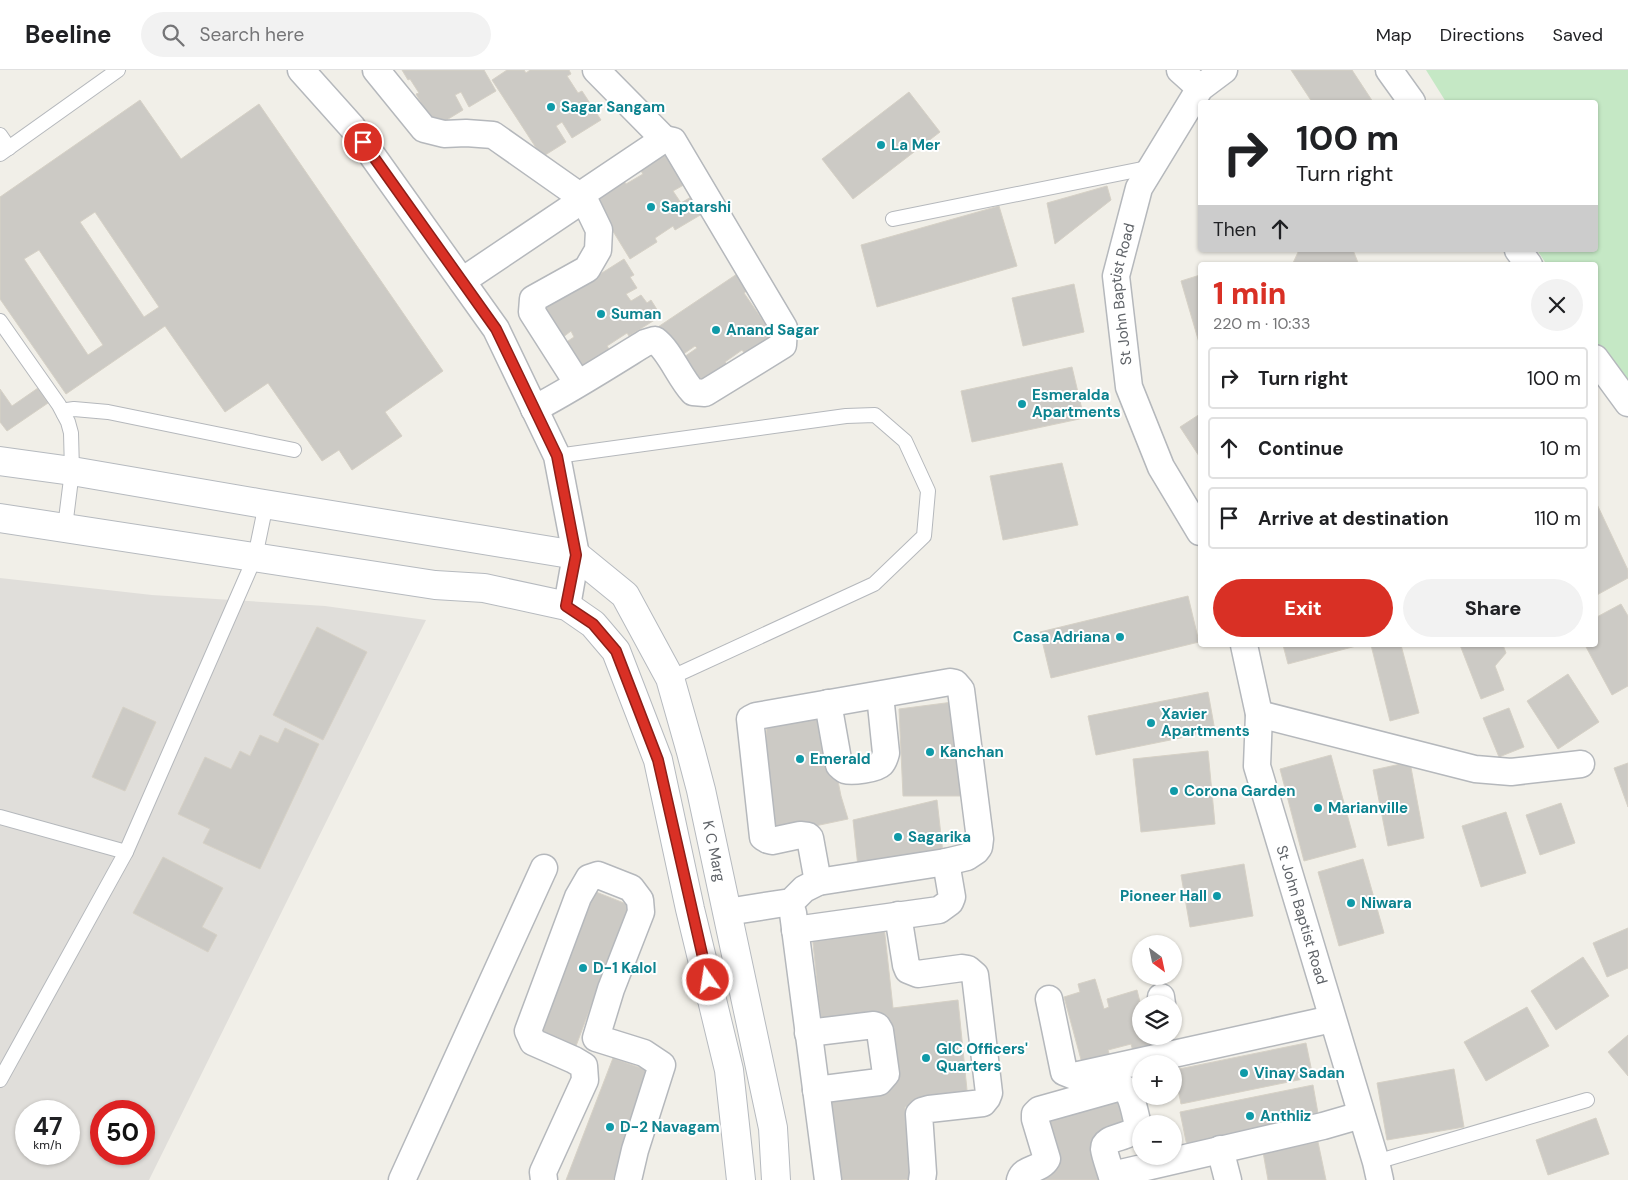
<!DOCTYPE html>
<html lang="en">
<head>
<meta charset="utf-8">
<style>
  body { margin:0; font-family:"DM Sans",sans-serif; background:#f2f2f2; color:#202124; height:100vh; display:flex; flex-direction:column; font-size:19px; white-space:nowrap }
  * { box-sizing:border-box; margin:0 }
  p { font-size:16px; color:#757577 }
  .icon { flex:none; width:28px; height:28px; fill:none; stroke:currentColor; stroke-width:2; stroke-linecap:round; stroke-linejoin:round }
  .map { position:relative; flex:1; overflow:hidden }
  .details { position:absolute; left:1198px; top:192px; width:400px; height:385px; display:flex; flex-direction:column; background:#fff; border-radius:5px; box-shadow:0 1px 4px #0004 }
  .details>* { flex:none }
  .guide { position:absolute; left:1198px; top:30px; width:400px; height:152px; border-radius:5px; box-shadow:0 1px 4px #0004; background:#fff; color:#202124; overflow:hidden }
  .needle { width:32px; rotate:147deg }
  .buttons { position:absolute; left:1132px; top:865px; display:grid; gap:10px }
  .buttons a { display:grid; place-items:center; width:50px; height:50px; border-radius:50%; background:#fff; box-shadow:0 1px 4px #0004; font-size:25px }
  .speed { position:absolute; left:15px; top:1030px; display:flex; gap:10px; font-size:25px; font-weight:700; text-align:center }
  .speed>* { display:grid; place-content:center; width:65px; height:65px; border-radius:50%; background:#fff; box-shadow:0 1px 4px #0004; line-height:1 }
  .speed small { font-size:12px; font-weight:400 }
  .speed .limit { border:8px solid #d22; background:#fff; color:#111 }
  .pin { position:absolute; display:grid; place-items:center; width:42px; height:42px; color:#fff; margin:-21px; border:2px solid #fff; border-radius:50%; box-shadow:0 1px 5px #0007 }
  .me { position:absolute; width:55px; margin:-28px; rotate:347deg; stroke-linejoin:round; filter:drop-shadow(0 0 4px #0008) }
  .turn { display:flex; align-items:center; gap:18px; height:105px; padding:0 15px; font-size:22px }
  .turn .icon { width:65px; height:65px; stroke-width:2.5 }
  .turn b { display:block; font-size:35px; line-height:42px }
  .then { display:flex; align-items:center; height:48px; padding:0 15px; background:#0003; gap:10px; font-size:19px }
  .round { display:grid; place-items:center; flex:none; width:52px; height:52px; border-radius:26px; background:#f2f2f2 }
  .headline { display:flex; align-items:center; justify-content:space-between; height:85px; padding:0 15px }
  h1 { font-size:30px; font-weight:800; line-height:38px; color:#d93025 }
  .primary-button { display:flex; gap:10px; margin-top:auto; padding:10px 15px }
  .primary-button a { flex:1; height:58px; border-radius:30px; background:#d93025; color:#fff; font-size:20px; font-weight:800; line-height:58px; text-align:center }
  .primary-button a+a { background:#f2f2f2; color:#202124 }
  ul { padding:0; list-style:none }
  li { display:flex; align-items:center; gap:15px; height:62px; margin:0 10px 8px; padding:0 5px; border:2px solid #e0e0e0; border-radius:5px }
  li div { flex:1 }
  li b { display:block; font-size:19px }
  li em { font-style:normal }
  header { display:flex; align-items:center; gap:30px; box-sizing:border-box; height:70px; padding:0 25px; background:#fff; border-bottom:1px solid #e0e0e0 }
  header strong { font-size:24px }
  nav { display:flex; gap:28px; margin-inline-start:auto; font-size:18px }
  .search { width:350px; height:45px; background:#f2f2f2; display:flex; align-items:center; gap:12px; box-sizing:border-box; padding:0 18px; border-radius:28px; color:#757577; font-size:19px }
  .map>svg:first-child { display:block }
</style>
</head>
<body>
<header>
<strong>Beeline</strong>
<div class="search"><svg class="icon" aria-label="search" viewBox="0 0 24 24"><circle cx="10" cy="10" r="6"/><path d="M15 15l6 6"/></svg>Search here</div>
<nav><a>Map</a><a>Directions</a><a>Saved</a></nav>
</header>
<div class="map">
<svg width="1628" height="1110" viewBox="0 0 1628 1110">
  <rect width="100%" height="100%" fill="#f1efe8"/>
  <path fill="#e0deda" fill-rule="evenodd" d="M0,508L152,525L325,536L426,550L149,1110H0ZM26,1041H69V1084H26ZM101,1041H144V1084H101Z"/>
  <polygon fill="#c5e8c5" points="1426,0 1628,0 1628,316 1623,318 1595,273 1595,195 1547,195 1537,180 1595,180 1595,32 1446,32"/>
  <g fill="#cccac5" stroke="#d6d1c6" fill-rule="evenodd">
    <polygon points="402,0 484,0 496,21 469,37 461,22 455,25 463,40 435,57 416,24 419,23 410,9 408,10"/>
    <polygon points="507,0 524,0 526,3 530,0 569,0 571,4 567,6 578,23 582,21 601,50 572,68 562,52 556,56 566,72 542,87 492,10"/>
    <polygon points="1291,0 1352,0 1373,32 1312,32"/>
    <polygon points="909,22 940,62 853,129 822,89"/>
    <path d="M140,30L181,89L259,34L443,301L385,342L402,366L352,400L339,380L322,391L268,313L225,342L165,256L66,324L0,229V127ZM95,142L159,237L144,247L80,152ZM39,180L103,275L88,285L24,189Z"/>
    <polygon points="669,79 689,112 673,121 681,133 696,124 707,141 675,160 673,156 655,168 657,172 630,189 592,127 622,108 626,114 643,104 639,98"/>
    <polygon points="1107,116 1111,130 1055,174 1047,133"/>
    <polygon points="999,136 1017,196 877,237 861,175"/>
    <polygon points="1299,180 1353,180 1359,195 1294,195 1293,193"/>
    <polygon points="624,189 634,205 630,207 637,218 626,224 631,231 641,225 647,233 651,230 661,246 629,266 627,263 607,276 609,279 578,300 565,273 574,267 571,261 562,268 540,242"/>
    <polygon points="737,204 748,220 744,223 764,252 766,250 775,264 745,284 742,280 725,292 728,295 697,316 684,287 697,278 695,276 682,285 667,271 658,257"/>
    <polygon points="1200,205 1200,276 1181,211"/>
    <polygon points="1074,214 1084,262 1023,276 1012,228"/>
    <polygon points="1072,297 1084,348 972,372 961,321"/>
    <polygon points="38,318 48,333 7,361 0,352 0,319 12,336"/>
    <polygon points="1200,344 1200,385 1199,386 1180,357"/>
    <polygon points="1062,393 1078,455 1003,470 990,406"/>
    <polygon points="1595,430 1628,500 1628,508 1595,526"/>
    <polygon points="1188,526 1199,572 1051,608 1040,562"/>
    <polygon points="1621,534 1628,546 1628,616 1612,625 1585,575 1595,575 1595,548"/>
    <polygon points="317,557 367,582 323,670 273,645"/>
    <polygon points="1283,575 1360,575 1288,594"/>
    <polygon points="1371,575 1401,575 1419,643 1390,651"/>
    <polygon points="1460,575 1503,575 1506,583 1495,596 1504,620 1481,629"/>
    <polygon points="1568,604 1599,652 1558,679 1527,631"/>
    <polygon points="1208,622 1215,661 1096,685 1088,646"/>
    <polygon points="953,632 964,726 903,726 899,639"/>
    <polygon points="123,637 156,652 125,721 92,707"/>
    <polygon points="1509,638 1524,677 1499,687 1483,648"/>
    <polygon points="824,641 841,726 848,749 763,767 767,651"/>
    <polygon points="285,658 319,674 260,799 203,773 210,759 178,744 205,687 231,699 240,681 250,686 260,665 278,673"/>
    <polygon points="1208,681 1215,754 1141,762 1133,689"/>
    <polygon points="1331,685 1356,777 1304,791 1280,699"/>
    <polygon points="1410,692 1424,768 1388,776 1373,700"/>
    <polygon points="1628,693 1628,737 1614,698"/>
    <polygon points="937,730 943,783 858,797 853,750"/>
    <polygon points="1561,733 1575,773 1540,785 1526,745"/>
    <polygon points="1506,742 1526,803 1481,817 1462,756"/>
    <polygon points="163,787 223,818 202,857 217,865 208,882 133,843"/>
    <polygon points="1363,789 1384,863 1339,876 1318,802"/>
    <polygon points="1244,794 1253,846 1190,857 1181,805"/>
    <polygon points="591,820 629,835 576,976 538,962"/>
    <polygon points="884,856 893,938 958,930 968,1030 905,1037 913,1109 901,1110 839,1110 829,1025 891,1018 884,952 822,959 812,864"/>
    <polygon points="1628,858 1628,898 1607,907 1593,873"/>
    <polygon points="1583,887 1609,926 1556,960 1531,921"/>
    <polygon points="1095,909 1104,939 1109,937 1107,929 1137,920 1141,936 1141,966 1150,966 1154,980 1134,985 1131,974 1108,980 1112,994 1083,997 1064,927 1080,922 1078,914"/>
    <polygon points="1527,937 1549,976 1486,1011 1464,972"/>
    <polygon points="1628,965 1628,1006 1608,982"/>
    <polygon points="1306,973 1313,1007 1181,1034 1174,1000"/>
    <polygon points="613,988 655,1003 613,1110 566,1110"/>
    <polygon points="1454,999 1464,1057 1387,1070 1377,1013"/>
    <polygon points="1313,1015 1319,1049 1187,1076 1180,1042"/>
    <polygon points="1121,1022 1130,1056 1096,1065 1108,1110 1031,1110 1041,1044"/>
    <polygon points="1596,1048 1609,1084 1548,1105 1536,1070"/>
    <polygon points="1318,1072 1326,1110 1268,1110 1263,1082"/>
  </g>
  <g fill="none" stroke-linecap="round" stroke-linejoin="round">
    <defs>
      <g id="service">
        <polyline points="0,65 9,78"/>
        <polyline points="0,84 118,0"/>
        <polyline points="893,149 1152,97"/>
        <polyline points="0,251 59,335 68,352 71,363 72,401 65,457"/>
        <polyline points="64,344 67,340 74,339 108,342 294,380"/>
        <polyline points="557,386 846,346 875,345 905,371 928,421 924,466 874,514 670,608"/>
        <polyline points="0,747 126,782"/>
        <polyline points="0,1010 126,782 255,487 266,434"/>
        <polyline points="1376,1092 1587,1030"/>
      </g>
      <g id="minor">
        <polyline points="301,0 352,57 496,259 557,386 576,485 567,536"/>
        <polyline points="376,0 424,59 444,64 466,63 493,65 584,129 462,211"/>
        <polyline points="596,0 664,69"/>
        <polyline points="1180,0 1200,18"/>
        <polyline points="1389,0 1412,32"/>
        <polyline points="1518,180 1529,195"/>
        <polyline points="1595,288 1628,333"/>
        <path d="M534,339C572,319 608,296 645,273L655,270C670,281 679,307 693,322L705,323L783,275L784,258L673,71L664,69L588,120L584,129L599,160L598,180L587,199L533,229L532,242L578,314"/>
        <path id="s1" d="M1200,462L1161,397L1129,317L1116,206L1139,118L1200,18L1224,0"/>
        <path id="s2" d="M1244,575L1259,644L1257,696L1376,1092L1380,1110"/>
        <path d="M828,633L839,695C841,697 842,698 845,700C852,702 876,699 881,694C884,691 885,687 886,683L880,625"/>
        <polyline points="1259,644 1475,699 1511,702 1581,694"/>
        <polyline points="818,812 810,768 808,766 800,765 772,771 768,770 763,767 750,649 756,646 950,612 955,613 961,620 980,769 979,777 976,781 967,787 946,792"/>
        <polyline points="727,842 791,832 804,819 818,812 946,792 952,827 950,832 939,840 795,860"/>
        <polyline points="793,843 828,1110"/>
        <polyline points="898,845 906,895 908,900 918,904 962,898 968,899 975,905 989,1023 987,1028 983,1033 929,1039 922,1041 919,1044 923,1103 922,1110"/>
        <polyline points="1161,927 1162,934"/>
        <polyline points="1049,929 1064,1002 1074,1006 1332,949"/>
        <polyline points="808,963 874,955 877,956 880,961 886,1004 879,1012 816,1020"/>
        <polyline points="1220,1079 1228,1110"/>
        <polyline points="1112,1105 1323,1056 1361,1045"/>
        <polyline points="402,1110 544,798"/>
        <polyline points="544,1110 543,1102 585,1010 584,996 574,990 533,972 528,961 578,827 589,808 598,805 631,818 640,830 641,842 611,919 596,968 644,983 662,995 635,1080 628,1110"/>
        <path d="M1020,1110C1024,1097 1040,1101 1047,1089L1035,1049V1044L1039,1040L1121,1017C1132,1019 1135,1045 1138,1055C1131,1070 1104,1065 1104,1079C1105,1087 1111,1102 1113,1110"/>
      </g>
      <g id="secondary">
        <path id="s3" d="M0,391L72,401L258,433L576,485L625,525L670,608L691,682L701,720L773,1058L776,1110"/>
        <polyline points="0,448 435,515 484,518 567,536 593,554 616,581 658,690 690,839 729,1000 741,1110"/>
      </g>
    </defs>
    <use href="#service" stroke="#b5b8bc" stroke-width="16"/>
    <use href="#minor" stroke="#b5b8bc" stroke-width="29"/>
    <use href="#secondary" stroke="#b6babf" stroke-width="30"/>
    <use href="#service" stroke="#fff" stroke-width="14"/>
    <use href="#minor" stroke="#fff" stroke-width="26"/>
    <use href="#secondary" stroke="#fff" stroke-width="28"/>
  </g>
  <g fill="none" stroke-linecap="round" stroke-linejoin="round">
    <defs>
      <polyline id="route" points="363,72 496,259 557,386 576,485 566,536 593,554 616,581 658,690 708,910"/>
    </defs>
    <use href="#route" stroke="#8d1f18" stroke-width="12"/>
    <use href="#route" stroke="#d93025" stroke-width="9"/>
  </g>
  <g fill="#0f9aa8" stroke="#fff" stroke-width="2">
    <circle cx="551" cy="37" r="5"/>
    <circle cx="881" cy="75" r="5"/>
    <circle cx="651" cy="137" r="5"/>
    <circle cx="601" cy="244" r="5"/>
    <circle cx="716" cy="260" r="5"/>
    <circle cx="1022" cy="334" r="5"/>
    <circle cx="1120" cy="567" r="5"/>
    <circle cx="1151" cy="653" r="5"/>
    <circle cx="930" cy="682" r="5"/>
    <circle cx="800" cy="689" r="5"/>
    <circle cx="1174" cy="721" r="5"/>
    <circle cx="1318" cy="738" r="5"/>
    <circle cx="898" cy="767" r="5"/>
    <circle cx="1217" cy="826" r="5"/>
    <circle cx="1351" cy="833" r="5"/>
    <circle cx="583" cy="898" r="5"/>
    <circle cx="926" cy="988" r="5"/>
    <circle cx="1244" cy="1003" r="5"/>
    <circle cx="1250" cy="1046" r="5"/>
    <circle cx="610" cy="1057" r="5"/>
  </g>
  <g text-anchor="middle" dominant-baseline="central" stroke-width="4" stroke-linejoin="round" paint-order="stroke">
    <g font-size="15" font-weight="bold" fill="#0d838f" stroke="#fff" text-anchor="start">
      <text x="561" y="37">Sagar Sangam</text>
      <text x="891" y="75">La Mer</text>
      <text x="661" y="137">Saptarshi</text>
      <text x="611" y="244">Suman</text>
      <text x="726" y="260">Anand Sagar</text>
      <text x="1032" y="325">Esmeralda<tspan x="1032" dy="17">Apartments</tspan></text>
      <text x="1110" y="567" text-anchor="end">Casa Adriana</text>
      <text x="1161" y="644">Xavier<tspan x="1161" dy="17">Apartments</tspan></text>
      <text x="940" y="682">Kanchan</text>
      <text x="810" y="689">Emerald</text>
      <text x="1184" y="721">Corona Garden</text>
      <text x="1328" y="738">Marianville</text>
      <text x="908" y="767">Sagarika</text>
      <text x="1207" y="826" text-anchor="end">Pioneer Hall</text>
      <text x="1361" y="833">Niwara</text>
      <text x="593" y="898">D-1 Kalol</text>
      <text x="936" y="979">GIC Officers'<tspan x="936" dy="17">Quarters</tspan></text>
      <text x="1254" y="1003">Vinay Sadan</text>
      <text x="1260" y="1046">Anthliz</text>
      <text x="620" y="1057">D-2 Navagam</text>
    </g>
    <g font-size="15" fill="#5f6368" stroke="#fff">
      <text stroke="none"><textPath href="#s1" startOffset="256">St John Baptist Road</textPath></text>
      <text stroke="none"><textPath href="#s3" startOffset="920">K C Marg</textPath></text>
      <text stroke="none"><textPath href="#s2" startOffset="278">St John Baptist Road</textPath></text>
    </g>
  </g>
</svg>
<div class="buttons">
<a><svg class="needle" viewBox="-14 -14 28 28"><path d="M0-13l5 13h-10z" fill="#e53935"/><path d="M0 13l5-13h-10z" fill="#757577"/></svg></a>
<a><svg class="icon" aria-label="layers" viewBox="0 0 24 24"><path d="M12 4l9 5-9 5-9-5zM3 14l9 5 9-5"/></svg></a>
<a>+</a>
<a>−</a>
</div>
<div class="speed"><div>47<small>km/h</small></div><div class="limit">50</div></div>
<div class="pin" style="left:363px;top:72px;background:#d93025"><svg class="icon" aria-label="arrive" viewBox="0 0 24 24"><path d="M6 21V4h12l-3 4 3 4H6"/></svg></div>
<svg class="me" style="left:708px;top:910px" viewBox="-20 -20 40 40"><circle r="17" fill="#d93025" stroke="#fff" stroke-width="3"/><path d="M0-11L8 9 0 5-8 9z" fill="#fff"/></svg>
<div class="guide">
<div class="turn"><svg class="icon" aria-label="right" viewBox="0 0 24 24"><path d="M7 20v-9h11M14 6l5 5-5 5"/></svg><div><b>100 m</b>Turn right</div></div>
<div class="then">Then<svg class="icon" aria-label="ahead" viewBox="0 0 24 24"><path d="M12 20V5M6 11l6-6 6 6"/></svg></div>
</div>
<section class="details">
<div class="headline"><div><h1>1 min</h1><p>220 m · 10:33</p></div><a class="round"><svg class="icon" aria-label="close" viewBox="0 0 24 24"><path d="M6 6l12 12M18 6L6 18"/></svg></a></div>
<ul>
<li><svg class="icon" aria-label="right" viewBox="0 0 24 24"><path d="M7 20v-9h11M14 6l5 5-5 5"/></svg><div><b>Turn right</b></div><em>100 m</em></li>
<li><svg class="icon" aria-label="ahead" viewBox="0 0 24 24"><path d="M12 20V5M6 11l6-6 6 6"/></svg><div><b>Continue</b></div><em>10 m</em></li>
<li><svg class="icon" aria-label="arrive" viewBox="0 0 24 24"><path d="M6 21V4h12l-3 4 3 4H6"/></svg><div><b>Arrive at destination</b></div><em>110 m</em></li>
</ul>
<div class="primary-button"><a>Exit</a><a>Share</a></div>
</section>
</div>
</body>
</html>
